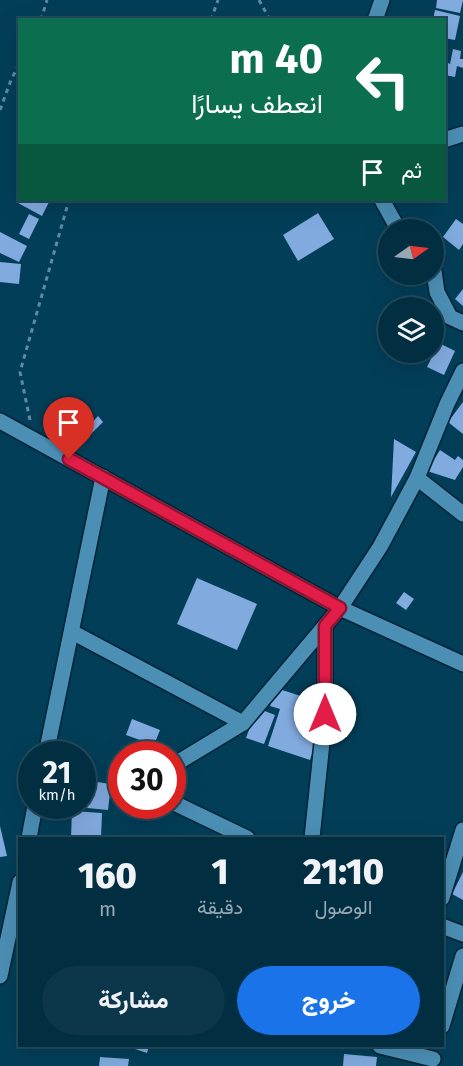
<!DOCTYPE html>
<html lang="ar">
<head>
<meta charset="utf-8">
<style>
  body { margin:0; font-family:"Fira Sans",Vazirmatn,sans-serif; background:#0c3649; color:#f1f3f6; direction:rtl; height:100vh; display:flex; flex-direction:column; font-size:22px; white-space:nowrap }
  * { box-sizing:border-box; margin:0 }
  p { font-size:20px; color:#96a8b2 }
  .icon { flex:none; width:33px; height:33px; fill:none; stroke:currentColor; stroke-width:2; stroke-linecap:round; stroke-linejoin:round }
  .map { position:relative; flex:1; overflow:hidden; direction:ltr }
  .panel { position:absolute; left:18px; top:837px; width:426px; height:210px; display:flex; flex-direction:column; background:#022e42; border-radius:0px; box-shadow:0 6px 24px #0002,0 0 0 2px #234a5b; direction:rtl }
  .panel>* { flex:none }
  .hud { position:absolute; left:18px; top:18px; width:428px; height:183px; border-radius:0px; box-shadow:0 6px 24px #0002,0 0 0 2px #234a5b; direction:rtl; background:#0b6e4f; color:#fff; overflow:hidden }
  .needle { width:39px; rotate:76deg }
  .fabs { position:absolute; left:378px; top:219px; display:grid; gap:12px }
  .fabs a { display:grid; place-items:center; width:66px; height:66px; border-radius:50%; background:#022e42; box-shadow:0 6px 24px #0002,0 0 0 2px #234a5b; font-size:30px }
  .speed { position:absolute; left:18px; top:741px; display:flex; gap:12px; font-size:30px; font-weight:700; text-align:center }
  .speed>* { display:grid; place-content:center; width:78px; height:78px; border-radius:50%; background:#022e42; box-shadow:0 6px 24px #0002,0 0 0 2px #234a5b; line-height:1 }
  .speed small { font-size:15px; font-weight:400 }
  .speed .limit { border:9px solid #d22; background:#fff; color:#111 }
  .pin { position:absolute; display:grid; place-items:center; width:51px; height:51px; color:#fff; margin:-62px -26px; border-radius:50% 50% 50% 0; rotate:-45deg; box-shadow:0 0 6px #0007 }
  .pin .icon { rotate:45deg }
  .me { position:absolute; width:66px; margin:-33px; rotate:0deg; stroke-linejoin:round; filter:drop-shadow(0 0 4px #0008) }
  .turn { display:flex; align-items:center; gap:21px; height:126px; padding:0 24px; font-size:27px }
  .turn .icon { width:78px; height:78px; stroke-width:2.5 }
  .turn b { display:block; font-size:42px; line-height:51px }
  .then { display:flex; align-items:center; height:57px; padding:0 24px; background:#0003; gap:12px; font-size:22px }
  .eta { display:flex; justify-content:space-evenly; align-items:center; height:102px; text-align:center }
  .eta b { font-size:36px; font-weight:800; line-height:42px }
  .cta { display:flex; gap:12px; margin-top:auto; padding:12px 24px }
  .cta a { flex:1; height:69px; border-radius:36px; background:#1a73e8; color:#fff; font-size:24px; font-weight:800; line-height:69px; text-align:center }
  .cta a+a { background:#0c3649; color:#f1f3f6 }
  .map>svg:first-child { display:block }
</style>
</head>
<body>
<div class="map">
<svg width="463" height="1066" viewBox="0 0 463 1066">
  <rect width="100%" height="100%" fill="#033e58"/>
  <g fill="#81aadf">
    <polygon points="437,0 463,0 460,13 436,8"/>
    <polygon points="435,10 460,16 455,40 444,38 444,20 433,20"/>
    <polygon points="453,49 461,51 460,59 463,59 463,68 457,66 455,77 445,75 448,63 450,64"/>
    <polygon points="20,200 50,200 42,216 18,203"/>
    <polygon points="318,213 334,239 298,261 283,235"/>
    <polygon points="29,214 39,219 29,239 19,234"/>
    <polygon points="456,219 463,224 463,244 459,250 443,237"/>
    <polygon points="0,232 27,246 19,262 0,253"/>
    <polygon points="0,262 21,264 19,284 0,282"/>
    <polygon points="463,289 463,306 455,299"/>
    <polygon points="439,343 455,351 444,375 427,367"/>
    <polygon points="463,402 463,434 448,422"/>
    <polygon points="98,416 103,422 89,436 84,431"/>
    <polygon points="394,439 416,452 391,497"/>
    <polygon points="440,450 455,460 458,456 463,460 463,467 455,480 427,471"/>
    <polygon points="197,578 257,604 237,650 177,624"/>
    <polygon points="404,592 414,599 406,610 396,603"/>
    <polygon points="276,688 310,699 306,714 323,719 310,760 268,746 280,709 270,706"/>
    <polygon points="257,708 275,715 264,744 246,738"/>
    <polygon points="132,719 160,730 154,745 126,735"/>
    <polygon points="90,781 111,784 108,810 87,808"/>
    <polygon points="72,811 102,813 101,838 71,838"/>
    <polygon points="0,826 7,856 0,857"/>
    <polygon points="463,872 463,900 452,894"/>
    <polygon points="130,1046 149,1046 147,1053 129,1047"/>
    <polygon points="344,1054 377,1057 376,1066 343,1066"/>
    <polygon points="100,1057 129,1059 128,1066 99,1066"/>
  </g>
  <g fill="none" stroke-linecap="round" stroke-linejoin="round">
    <defs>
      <g id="minor">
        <polyline points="375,20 382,0"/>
        <polyline points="444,140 463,134"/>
        <polyline points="382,200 397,227 401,230"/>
        <polyline points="434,271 437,292 450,317 463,323"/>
        <polyline points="0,421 340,608 463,664"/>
        <polyline points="417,478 463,514"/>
        <polyline points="72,632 243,723"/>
        <polyline points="46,754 103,477"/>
        <polyline points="172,766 243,723 340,608 380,547 417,478 447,404 463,371"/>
        <polyline points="172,802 247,838"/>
        <polyline points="29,838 35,806"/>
        <polyline points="312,838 325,714 325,626"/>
        <polyline points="442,898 463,830"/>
        <polyline points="442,926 463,934"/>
        <polyline points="0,976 20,882"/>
        <polyline points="442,1026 463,956"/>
        <polyline points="380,1046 433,1059"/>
      </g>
    </defs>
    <use href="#minor" stroke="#002336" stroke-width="18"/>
    <g stroke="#5c8ba3" stroke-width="3" stroke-dasharray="4.5 4.5" stroke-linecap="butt">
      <polyline points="259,0 270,20"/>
      <polyline points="41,20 47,0"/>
      <polyline points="211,20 218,0"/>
      <polyline points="0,110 11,80 20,62"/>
      <polyline points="30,420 20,372 69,200"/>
    </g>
    <use href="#minor" stroke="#4c8fb5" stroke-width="15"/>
  </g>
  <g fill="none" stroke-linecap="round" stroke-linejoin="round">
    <defs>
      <polyline id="route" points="69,459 340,608 325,626 325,714"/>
    </defs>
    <use href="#route" stroke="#92132f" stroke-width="15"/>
    <use href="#route" stroke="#e11d48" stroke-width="10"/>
  </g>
</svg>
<div class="fabs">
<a><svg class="needle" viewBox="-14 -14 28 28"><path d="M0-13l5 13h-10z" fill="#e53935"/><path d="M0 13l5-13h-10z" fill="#96a8b2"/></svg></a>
<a><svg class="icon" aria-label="layers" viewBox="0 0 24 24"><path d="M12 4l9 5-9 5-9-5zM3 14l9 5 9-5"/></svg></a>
</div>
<div class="speed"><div>21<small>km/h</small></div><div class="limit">30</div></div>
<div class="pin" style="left:69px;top:459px;background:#d93025"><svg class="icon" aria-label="arrive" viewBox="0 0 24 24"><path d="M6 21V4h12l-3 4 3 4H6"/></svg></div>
<svg class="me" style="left:325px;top:714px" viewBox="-20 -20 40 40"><circle r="19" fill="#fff"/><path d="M0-13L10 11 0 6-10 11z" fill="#e11d48"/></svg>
<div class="hud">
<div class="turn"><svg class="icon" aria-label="left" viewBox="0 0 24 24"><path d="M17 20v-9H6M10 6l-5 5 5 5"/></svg><div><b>40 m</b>انعطف يسارًا</div></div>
<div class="then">ثم<svg class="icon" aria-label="arrive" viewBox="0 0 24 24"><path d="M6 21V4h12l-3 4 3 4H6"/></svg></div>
</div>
<section class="panel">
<div class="eta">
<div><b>21:10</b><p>الوصول</p></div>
<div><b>1</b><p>دقيقة</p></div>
<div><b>160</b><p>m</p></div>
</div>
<div class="cta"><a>خروج</a><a>مشاركة</a></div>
</section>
</div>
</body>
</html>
